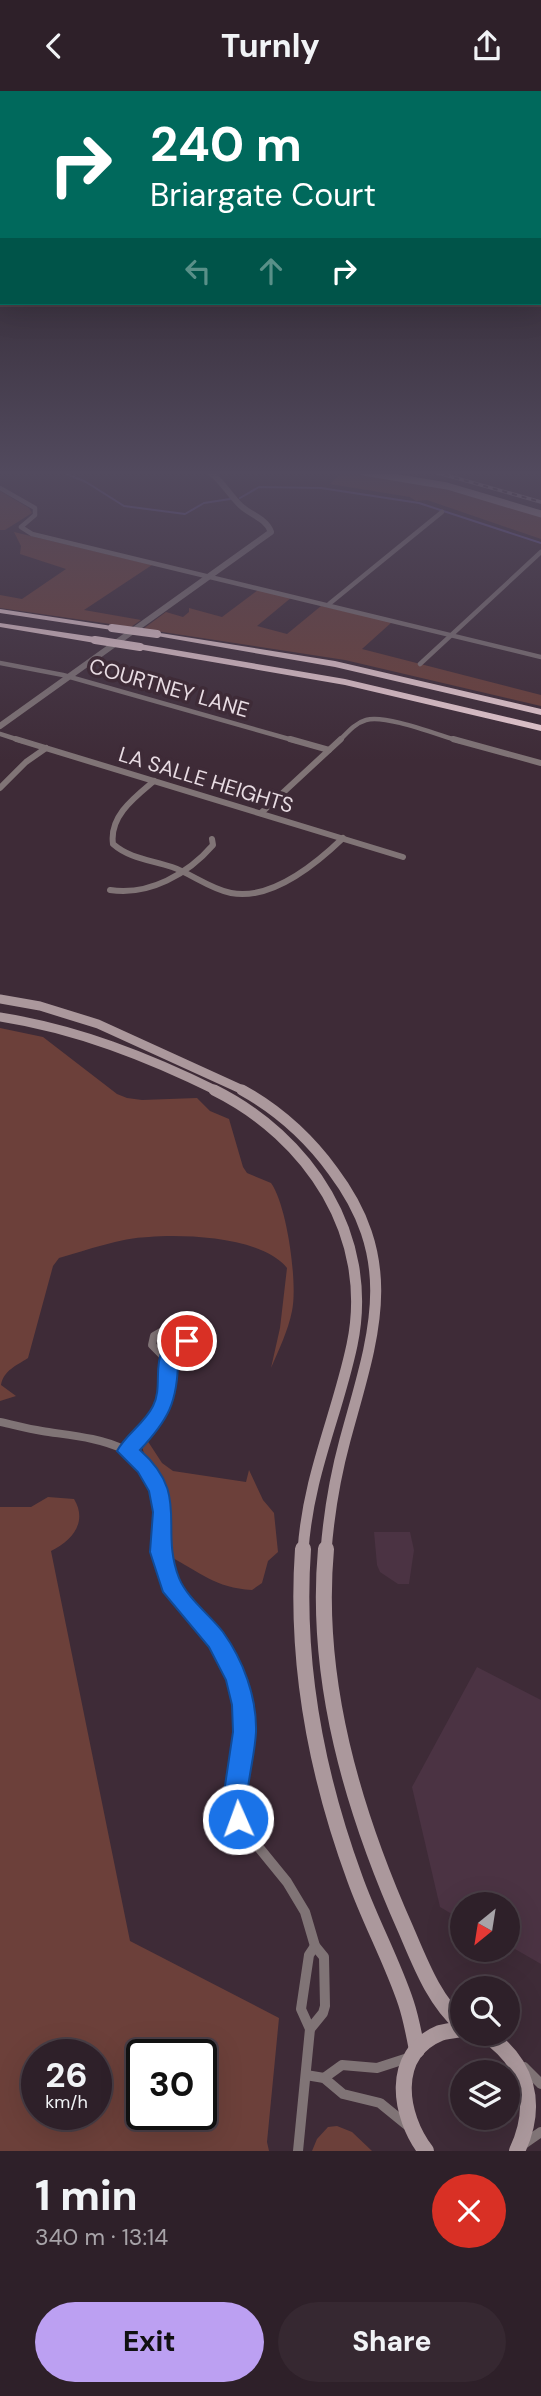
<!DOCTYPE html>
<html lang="en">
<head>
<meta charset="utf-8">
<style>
  body { margin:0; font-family:"DM Sans",sans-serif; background:#362831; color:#f1f3f6; height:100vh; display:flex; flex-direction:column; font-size:26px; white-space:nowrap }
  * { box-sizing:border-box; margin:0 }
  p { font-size:23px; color:#a7a3a8 }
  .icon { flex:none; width:38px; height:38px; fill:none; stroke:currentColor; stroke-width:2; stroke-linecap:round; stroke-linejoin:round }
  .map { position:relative; height:2060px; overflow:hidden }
  .drawer { display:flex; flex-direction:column; background:#2e2029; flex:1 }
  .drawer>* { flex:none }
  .guide { position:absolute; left:0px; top:0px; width:542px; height:214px; box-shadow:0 7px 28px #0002,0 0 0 2px #493e46; background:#00695c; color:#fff; overflow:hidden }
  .needle { width:46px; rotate:210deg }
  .buttons { position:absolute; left:450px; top:1801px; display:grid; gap:14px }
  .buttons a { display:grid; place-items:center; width:70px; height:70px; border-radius:50%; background:#2e2029; box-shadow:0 7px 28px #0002,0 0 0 2px #493e46; font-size:35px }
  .speed { position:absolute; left:21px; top:1948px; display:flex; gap:14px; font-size:35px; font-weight:700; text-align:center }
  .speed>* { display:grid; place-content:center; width:91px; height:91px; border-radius:50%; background:#2e2029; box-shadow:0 7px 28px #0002,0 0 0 2px #493e46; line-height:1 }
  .speed small { font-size:18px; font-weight:400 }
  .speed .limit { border:4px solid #111; border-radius:10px; background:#fff; color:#111 }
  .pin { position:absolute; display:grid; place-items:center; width:60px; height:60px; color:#fff; margin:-30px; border:4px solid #fff; border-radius:50%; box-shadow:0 2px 7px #0007 }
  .me { position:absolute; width:77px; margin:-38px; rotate:358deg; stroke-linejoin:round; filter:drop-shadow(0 0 5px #0008) }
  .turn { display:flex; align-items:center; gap:24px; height:147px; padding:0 35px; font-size:32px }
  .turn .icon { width:91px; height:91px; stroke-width:2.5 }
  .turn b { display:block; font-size:49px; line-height:60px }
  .lanes { display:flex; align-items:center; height:66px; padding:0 35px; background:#0003; justify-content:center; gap:35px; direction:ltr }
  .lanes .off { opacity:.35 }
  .round { display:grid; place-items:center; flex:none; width:74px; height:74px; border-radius:37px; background:#362831 }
  .summary { display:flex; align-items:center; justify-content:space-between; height:119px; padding:0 35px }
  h1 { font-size:42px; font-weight:800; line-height:52px }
  .action { display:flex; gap:14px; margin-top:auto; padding:14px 35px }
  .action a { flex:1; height:80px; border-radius:42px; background:#bca0f2; color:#111; font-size:28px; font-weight:800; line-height:80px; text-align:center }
  .action a+a { background:#362831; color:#f1f3f6 }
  header { display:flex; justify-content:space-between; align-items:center; height:91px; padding:0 35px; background:#2e2029; font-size:32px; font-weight:800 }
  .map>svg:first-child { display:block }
</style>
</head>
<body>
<header><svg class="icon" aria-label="back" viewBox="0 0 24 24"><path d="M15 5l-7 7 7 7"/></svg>Turnly<svg class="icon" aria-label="share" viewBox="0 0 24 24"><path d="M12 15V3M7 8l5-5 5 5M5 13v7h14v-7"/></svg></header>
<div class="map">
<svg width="541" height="2060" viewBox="0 0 541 2060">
  <rect width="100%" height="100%" fill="#3e2b37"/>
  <g fill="#4b3343">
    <polygon points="374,1441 410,1441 414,1459 409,1493 398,1493 380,1481 377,1474"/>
    <polygon points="477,1576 541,1609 541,1873 508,1854 508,1813 462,1813 462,1829 440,1816 412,1696"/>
  </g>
  <g fill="#6c403a" fill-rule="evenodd">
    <polygon points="342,381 434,395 541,425 541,448 427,409 416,410 410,406 330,393"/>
    <polygon points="0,400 29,417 32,422 5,439 0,439"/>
    <polygon points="14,441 152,474 84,519 141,529 131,536 0,517 0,504 22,508 66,478 20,463 21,455"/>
    <polygon points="258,499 292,506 257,535 287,543 321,515 392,531 362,558 541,604 541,615 345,569 143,538 166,521 183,526 189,521 189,517 222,526"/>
    <path d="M0,937L43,946L117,1003L127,1007L142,1009L197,1007L210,1020L229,1028L243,1076L247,1082L271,1092C287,1114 298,1193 292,1220C288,1240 279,1258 271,1277L280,1237L287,1177C262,1146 186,1143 149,1146C119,1147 88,1159 59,1167L53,1175L28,1267C16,1275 4,1279 1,1294L16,1305L0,1310Z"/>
    <path d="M147,1349L162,1372L173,1380L246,1391L249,1379L263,1409L274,1422L278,1461L268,1470L262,1492L252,1499C215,1497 200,1481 169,1465C165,1440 174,1417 164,1392C158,1380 141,1368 143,1354Z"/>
    <path d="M48,1406L74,1408C88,1431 72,1450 51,1460L130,1850L279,1927L267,2051L269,2060H0V1416H31ZM37,1964H96V2023H37ZM142,1964H201V2023H142Z"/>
    <polygon points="337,2035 352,2041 372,2060 312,2060 317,2048 328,2036"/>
  </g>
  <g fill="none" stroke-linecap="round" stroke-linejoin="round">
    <g stroke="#645595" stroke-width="2">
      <polyline points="62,381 86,391 124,415 185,423 204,412 230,408"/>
      <polyline points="240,407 259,396 321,397 419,412 541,452"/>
    </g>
    <g stroke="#807476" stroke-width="4.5">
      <polyline points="0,397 35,417 35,424 21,436 32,443 541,566"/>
      <polyline points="329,513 442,421"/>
      <polyline points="0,572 63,584 296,650"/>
      <polyline points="420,573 541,461"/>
      <polyline points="0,643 22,650"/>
      <path d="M339,650C347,642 355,632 366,629C385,623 438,644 459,650"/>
    </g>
    <g stroke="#807476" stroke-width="6">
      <polyline points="16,648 403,766"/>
      <polyline points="290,648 329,659"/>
      <polyline points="453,648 541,672"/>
      <path d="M154,690C135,706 109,725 113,753C130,768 152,769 172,776C192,783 210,798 231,802C272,810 316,773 343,747"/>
      <polyline points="0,697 26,671 46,657"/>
      <polyline points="261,722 341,648"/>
      <path d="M110,799C149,805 188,783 213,754L212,748"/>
    </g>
    <g stroke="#807476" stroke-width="8">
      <polygon points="168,1237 183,1242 187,1250 178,1262 162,1264 152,1254 154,1245"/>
      <path d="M0,1331C14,1334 28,1338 42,1340C93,1348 150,1349 162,1411C165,1427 162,1443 162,1460"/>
      <path d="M127,1360C158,1328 168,1311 169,1265"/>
    </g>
    <g stroke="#807476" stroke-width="10">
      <polyline points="162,1458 171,1495 216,1549 236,1587 243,1614 245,1641 235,1718 243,1737 287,1791 305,1821 315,1855 324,1866 325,1915 323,1922 310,1938"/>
      <polyline points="524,1976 541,1993"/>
      <polyline points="306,1984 324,1987 343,2003 380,2012 407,2034"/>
      <polyline points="324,1987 342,1974 377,1977 411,1966"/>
      <polyline points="522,2054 541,2041"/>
      <polyline points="298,2060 310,1938 301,1918 309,1864 315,1855"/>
    </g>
    <path stroke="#807476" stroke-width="6" d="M0,635L271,441C267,428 251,424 241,415C230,405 223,391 210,381"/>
    <polyline stroke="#ab989c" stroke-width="7" points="363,381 447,395 541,423"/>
    <g stroke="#ab989c" stroke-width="9">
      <polyline points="0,908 40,915 98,933 245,1000"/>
      <path d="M0,926C77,938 148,966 217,1000"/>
    </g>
    <g stroke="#ab989c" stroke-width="11">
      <path d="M214,999C309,1046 375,1145 352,1254C337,1325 308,1384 303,1460"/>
      <path d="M242,999C278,1019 309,1047 333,1080C403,1173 372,1249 345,1349C335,1386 329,1422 326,1460"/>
    </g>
    <g stroke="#ab989c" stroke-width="16">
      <path d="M303,1458C295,1571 316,1682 355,1788C370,1830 392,1870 406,1912C411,1927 414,1943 417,1959"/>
      <path d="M326,1458C314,1589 353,1720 406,1839C421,1874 434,1909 462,1934"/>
      <path d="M484,1942C528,1971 539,2013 517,2060"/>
      <path d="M426,2060C399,2025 389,1963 440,1942C447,1940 455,1939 462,1938"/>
    </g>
    <g fill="#ecced4" fill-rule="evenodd">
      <polygon points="0,518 112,535 116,537 112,539 0,522"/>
      <polygon points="0,532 95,546 99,549 95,552 0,536"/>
      <polygon points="154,541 335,570 541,618 541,624 335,576 157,545 154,545"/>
      <polygon points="140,553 345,588 541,634 541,640 345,594 137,558 136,556"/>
    </g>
    <defs>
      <polyline id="rail" points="435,381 541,411"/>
    </defs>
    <use href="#rail" stroke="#9f9099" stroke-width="3.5"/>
    <use href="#rail" stroke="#3e2b37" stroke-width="2" stroke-dasharray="5" stroke-linecap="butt"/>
    <g stroke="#ecced4" stroke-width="8">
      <polyline points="112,537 157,543"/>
      <polyline points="95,549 140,556"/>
    </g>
  </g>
  <linearGradient id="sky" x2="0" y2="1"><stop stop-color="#22181e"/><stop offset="0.57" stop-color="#524a5e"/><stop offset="1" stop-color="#524a5e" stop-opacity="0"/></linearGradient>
  <rect width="541" height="670" fill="url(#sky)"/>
  <path fill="#1a73e8" stroke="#114b97" stroke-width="2" d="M187,1243L194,1245L196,1250L190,1264L178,1268C178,1311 168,1329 140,1359C191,1404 159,1436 179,1487C187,1507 210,1524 223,1541C243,1569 257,1606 256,1641C255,1662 249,1683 247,1705C246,1716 251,1725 246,1736L238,1739L230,1736L223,1708L233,1641L232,1614L226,1589L209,1556L163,1501L150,1461L153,1421L149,1400L138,1381L117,1360C126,1343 144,1333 153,1315C162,1298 154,1276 162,1260L176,1254L181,1245Z"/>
  <g text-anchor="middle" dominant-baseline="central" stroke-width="7" stroke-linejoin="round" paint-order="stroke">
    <g font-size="21" fill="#e8dce3" stroke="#3e2b37">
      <text transform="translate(169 597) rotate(16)">COURTNEY LANE</text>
      <text transform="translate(206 689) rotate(17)">LA SALLE HEIGHTS</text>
    </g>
  </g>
</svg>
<div class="buttons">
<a><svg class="needle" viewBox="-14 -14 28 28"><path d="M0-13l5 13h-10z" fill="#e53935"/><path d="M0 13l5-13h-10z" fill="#a7a3a8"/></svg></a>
<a><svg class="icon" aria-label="search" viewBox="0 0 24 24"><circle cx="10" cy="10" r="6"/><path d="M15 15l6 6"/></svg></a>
<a><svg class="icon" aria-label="layers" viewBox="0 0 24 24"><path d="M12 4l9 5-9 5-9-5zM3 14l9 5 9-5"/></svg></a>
</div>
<div class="speed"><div>26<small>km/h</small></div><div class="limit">30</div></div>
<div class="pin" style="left:187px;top:1250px;background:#d93025"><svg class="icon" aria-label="arrive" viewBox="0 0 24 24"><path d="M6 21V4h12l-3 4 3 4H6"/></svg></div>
<svg class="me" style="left:238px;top:1728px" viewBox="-20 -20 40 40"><circle r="17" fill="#1a73e8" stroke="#fff" stroke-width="3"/><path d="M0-11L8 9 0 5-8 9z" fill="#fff"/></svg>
<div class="guide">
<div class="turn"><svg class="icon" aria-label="right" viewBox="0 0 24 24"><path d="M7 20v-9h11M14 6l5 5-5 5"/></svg><div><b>240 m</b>Briargate Court</div></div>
<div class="lanes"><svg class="icon off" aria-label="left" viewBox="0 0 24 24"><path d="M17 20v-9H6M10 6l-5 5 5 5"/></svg><svg class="icon off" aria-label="ahead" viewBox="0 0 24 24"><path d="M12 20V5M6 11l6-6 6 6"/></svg><svg class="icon" aria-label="right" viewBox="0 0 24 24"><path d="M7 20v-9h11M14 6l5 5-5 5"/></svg></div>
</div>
</div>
<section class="drawer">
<div class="summary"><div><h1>1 min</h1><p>340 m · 13:14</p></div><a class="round" style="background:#d93025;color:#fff"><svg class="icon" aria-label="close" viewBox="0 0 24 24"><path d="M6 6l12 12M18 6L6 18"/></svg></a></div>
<div class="action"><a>Exit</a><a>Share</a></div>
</section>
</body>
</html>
